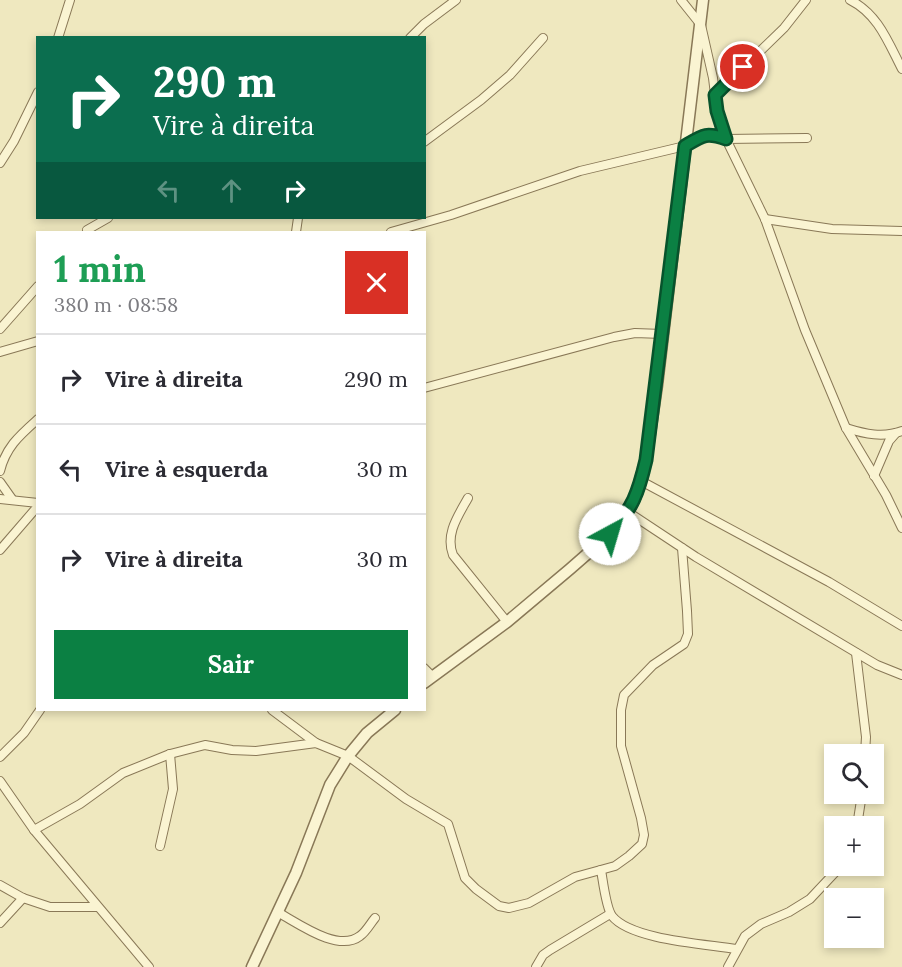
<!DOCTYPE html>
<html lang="pt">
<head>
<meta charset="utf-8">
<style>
  body { margin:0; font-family:Lora,serif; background:#f2f2f3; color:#2b2b33; height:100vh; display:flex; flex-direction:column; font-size:22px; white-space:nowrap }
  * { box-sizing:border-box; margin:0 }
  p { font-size:20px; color:#7c7c81 }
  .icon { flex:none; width:33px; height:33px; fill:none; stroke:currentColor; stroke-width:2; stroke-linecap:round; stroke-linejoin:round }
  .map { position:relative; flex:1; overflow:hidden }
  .side { position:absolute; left:36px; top:231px; width:390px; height:480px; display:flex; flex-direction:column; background:#fff; border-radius:0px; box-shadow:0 3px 9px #0003 }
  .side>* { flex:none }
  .hud { position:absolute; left:36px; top:36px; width:390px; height:183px; border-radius:0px; box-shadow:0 3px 9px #0003; background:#0b6e4f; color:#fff; overflow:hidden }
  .tools { position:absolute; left:824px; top:744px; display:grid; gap:12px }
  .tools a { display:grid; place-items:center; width:60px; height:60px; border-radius:0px; background:#fff; box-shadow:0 3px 9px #0003; font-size:30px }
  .pin { position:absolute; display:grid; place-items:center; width:51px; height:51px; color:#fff; margin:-26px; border:3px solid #fff; border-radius:50%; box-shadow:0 2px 6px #0007 }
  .me { position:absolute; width:66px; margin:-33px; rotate:39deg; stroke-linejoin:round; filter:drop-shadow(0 0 4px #0008) }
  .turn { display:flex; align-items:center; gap:21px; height:126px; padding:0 18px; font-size:27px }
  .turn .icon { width:78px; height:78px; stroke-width:2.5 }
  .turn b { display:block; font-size:42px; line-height:51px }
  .lanes { display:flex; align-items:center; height:57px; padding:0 18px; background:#0003; justify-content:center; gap:30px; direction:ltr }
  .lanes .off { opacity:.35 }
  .round { display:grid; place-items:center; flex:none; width:63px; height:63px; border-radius:0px; background:#f2f2f3 }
  .summary { display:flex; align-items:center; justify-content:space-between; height:102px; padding:0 18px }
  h1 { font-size:36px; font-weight:700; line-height:45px; color:#1e9e55 }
  .cta { display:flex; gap:12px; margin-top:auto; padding:12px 18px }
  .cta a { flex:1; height:69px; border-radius:0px; background:#0b8043; color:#fff; font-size:24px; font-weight:700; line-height:69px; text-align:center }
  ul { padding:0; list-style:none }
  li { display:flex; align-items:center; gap:18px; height:90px; padding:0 18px; border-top:2px solid #e1e1e2 }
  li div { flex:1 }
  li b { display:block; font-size:22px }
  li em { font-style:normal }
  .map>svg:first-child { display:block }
</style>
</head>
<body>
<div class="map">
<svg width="902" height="967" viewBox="0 0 902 967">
  <rect width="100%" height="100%" fill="#efe8bf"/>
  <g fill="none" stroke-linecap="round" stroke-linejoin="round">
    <defs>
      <g id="minor">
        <polyline points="681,0 701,25 713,78 717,111 726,139 765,219 805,330 846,428 886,495 902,528"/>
        <path d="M850,0C878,14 888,42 902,69"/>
        <polyline points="58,38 70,0"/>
        <polyline points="410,38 424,24 456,0"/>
        <polyline points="715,95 784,28 806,0"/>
        <polyline points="424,142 481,100 510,75 543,38"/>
        <polyline points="0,163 14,141 38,92"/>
        <polyline points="765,219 832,229 902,231"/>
        <polyline points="87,230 108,218"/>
        <polyline points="296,232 298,218"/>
        <polyline points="391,232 451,215 580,171 685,146 700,136 709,134 726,139 807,138"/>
        <polyline points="0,329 38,286"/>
        <polyline points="0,352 38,341"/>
        <polyline points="424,388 614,337 635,333 662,334"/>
        <path d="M846,428C865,434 883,438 902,431"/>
        <path d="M0,471C6,447 19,436 38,419"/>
        <polyline points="874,476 889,441 896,433"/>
        <polyline points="641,481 829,582 902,626"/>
        <polyline points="0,482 12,499"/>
        <path d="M468,498C458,516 445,534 453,555L507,622"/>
        <polyline points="0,499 38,503"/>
        <polyline points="628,512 696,557 877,665 902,675"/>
        <polyline points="0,550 38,506"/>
        <polyline points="856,653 866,737 865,754"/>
        <polyline points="424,668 432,676"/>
        <polyline points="272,710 316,743"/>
        <polyline points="0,757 24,733 40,710"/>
        <polyline points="0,781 34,830 149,967"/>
        <polyline points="857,826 862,794"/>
        <polyline points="34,830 80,804 123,773 170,754 205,745 232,750 256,751 316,743 348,756 406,799 448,824 465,878 476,889 499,906 509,908 529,903 575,877 615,866 629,856 642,844 644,835 641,818 621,746 621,710 624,695 653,665 684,644 688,634 687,611 682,548"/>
        <polyline points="160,846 173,789 170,754"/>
        <path d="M601,870C603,881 606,908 612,916C631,940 706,944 736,949"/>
        <polyline points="0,885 23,898 50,907 97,907"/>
        <path d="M279,913C298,923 338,953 360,936C366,932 370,924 375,918"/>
        <polyline points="0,923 23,898"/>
        <polyline points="536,967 543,955 550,950 610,914"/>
        <polyline points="728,967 745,936 761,924 789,912 810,899 841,866"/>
      </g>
      <g id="tertiary">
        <polyline points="424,683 507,622 570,569 610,534 628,512 635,498 646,460 657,385 703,0"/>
        <polyline points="252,967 296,873 330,785 348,756 367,733 395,710"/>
      </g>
    </defs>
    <use href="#minor" stroke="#897857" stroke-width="10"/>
    <use href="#tertiary" stroke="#897857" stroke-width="13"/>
    <use href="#minor" stroke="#faf4d2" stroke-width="8"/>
    <use href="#tertiary" stroke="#faf4d2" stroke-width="10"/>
  </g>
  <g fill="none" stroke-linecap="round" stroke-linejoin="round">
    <defs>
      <path id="route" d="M610,534C633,507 638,494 646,460L685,146C703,135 706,132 726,139L717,111L715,95L743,67"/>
    </defs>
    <use href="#route" stroke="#07532c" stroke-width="15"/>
    <use href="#route" stroke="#0b8043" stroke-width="10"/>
  </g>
</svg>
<div class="tools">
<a><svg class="icon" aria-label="search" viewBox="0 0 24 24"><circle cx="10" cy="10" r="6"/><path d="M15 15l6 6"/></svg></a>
<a>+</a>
<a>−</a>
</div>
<div class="pin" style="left:743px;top:67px;background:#d93025"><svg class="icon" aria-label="arrive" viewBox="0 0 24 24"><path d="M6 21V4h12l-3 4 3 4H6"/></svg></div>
<svg class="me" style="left:610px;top:534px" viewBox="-20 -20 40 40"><circle r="19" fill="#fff"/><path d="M0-13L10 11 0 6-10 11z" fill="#0b8043"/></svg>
<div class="hud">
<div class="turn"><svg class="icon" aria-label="right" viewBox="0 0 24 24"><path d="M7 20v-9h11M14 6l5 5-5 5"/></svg><div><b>290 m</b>Vire à direita</div></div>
<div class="lanes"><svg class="icon off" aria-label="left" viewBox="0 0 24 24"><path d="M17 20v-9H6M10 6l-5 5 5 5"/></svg><svg class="icon off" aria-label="ahead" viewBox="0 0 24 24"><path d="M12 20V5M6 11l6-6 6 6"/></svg><svg class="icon" aria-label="right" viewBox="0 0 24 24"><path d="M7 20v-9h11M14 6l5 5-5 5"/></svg></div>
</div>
<section class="side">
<div class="summary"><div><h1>1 min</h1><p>380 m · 08:58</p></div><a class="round" style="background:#d93025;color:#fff"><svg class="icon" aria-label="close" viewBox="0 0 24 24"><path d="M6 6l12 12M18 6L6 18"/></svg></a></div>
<ul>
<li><svg class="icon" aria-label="right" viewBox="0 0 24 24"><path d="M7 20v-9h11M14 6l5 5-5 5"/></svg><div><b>Vire à direita</b></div><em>290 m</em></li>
<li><svg class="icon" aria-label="left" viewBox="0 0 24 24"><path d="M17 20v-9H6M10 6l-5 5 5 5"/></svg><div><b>Vire à esquerda</b></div><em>30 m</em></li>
<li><svg class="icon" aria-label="right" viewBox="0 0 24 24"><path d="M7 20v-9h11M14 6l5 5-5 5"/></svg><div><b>Vire à direita</b></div><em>30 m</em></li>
</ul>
<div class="cta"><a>Sair</a></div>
</section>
</div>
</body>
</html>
